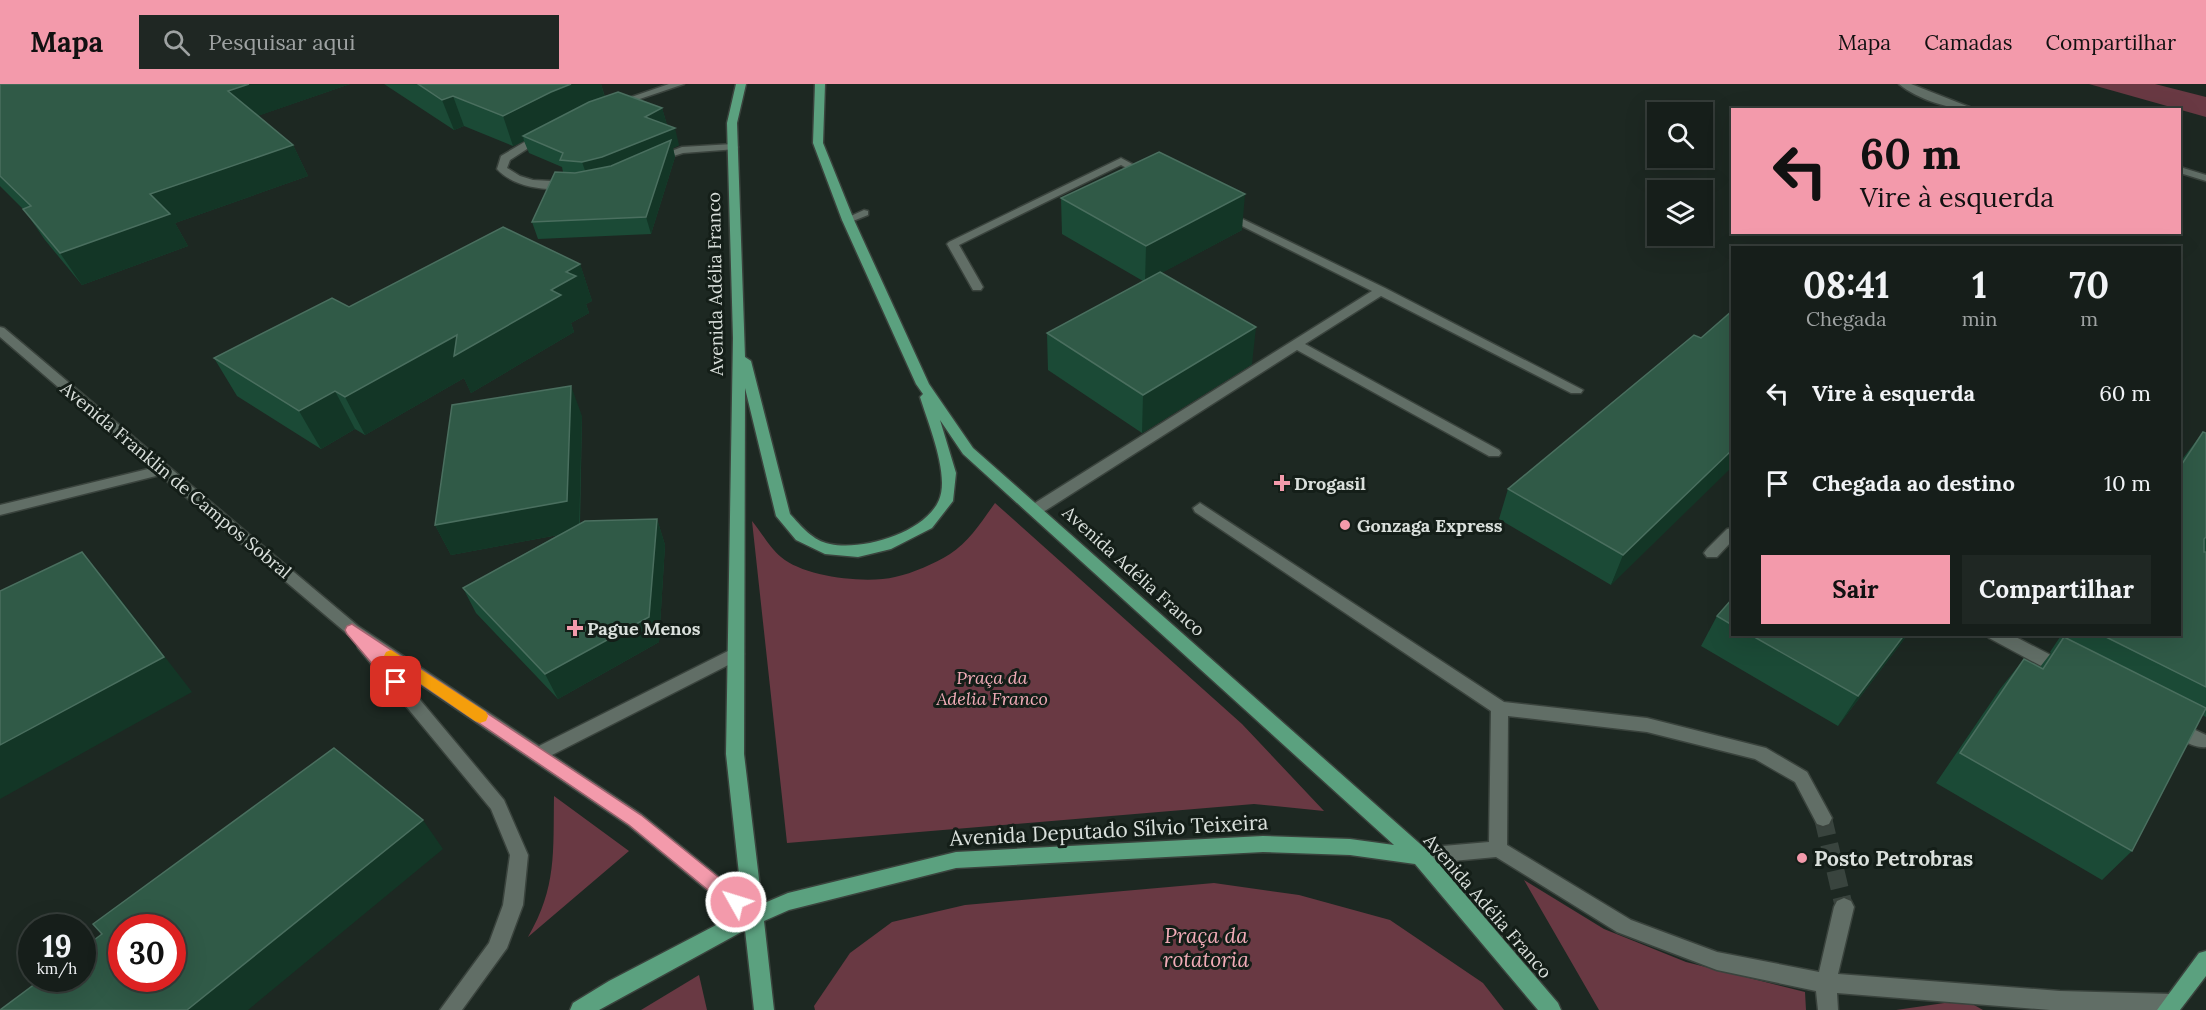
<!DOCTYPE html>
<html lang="pt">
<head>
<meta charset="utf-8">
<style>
  body { margin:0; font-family:Lora,serif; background:#1f2723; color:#f1f3f6; height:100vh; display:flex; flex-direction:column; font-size:22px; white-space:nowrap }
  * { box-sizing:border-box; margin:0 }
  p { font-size:20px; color:#9ea2a2 }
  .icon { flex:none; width:33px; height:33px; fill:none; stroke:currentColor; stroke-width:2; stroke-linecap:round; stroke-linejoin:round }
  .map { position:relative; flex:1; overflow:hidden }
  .panel { position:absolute; left:1731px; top:162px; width:450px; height:390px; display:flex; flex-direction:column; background:#161e1a; border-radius:0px; box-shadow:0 6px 24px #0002,0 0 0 2px #353c39 }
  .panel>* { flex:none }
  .top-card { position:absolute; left:1731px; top:24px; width:450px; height:126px; border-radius:0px; box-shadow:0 6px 24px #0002,0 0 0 2px #353c39; background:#f39aab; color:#111; overflow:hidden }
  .buttons { position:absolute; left:1647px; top:18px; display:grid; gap:12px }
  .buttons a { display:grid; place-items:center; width:66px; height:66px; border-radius:0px; background:#161e1a; box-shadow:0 6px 24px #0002,0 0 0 2px #353c39; font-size:30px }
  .speed { position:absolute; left:18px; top:830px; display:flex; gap:12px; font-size:30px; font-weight:700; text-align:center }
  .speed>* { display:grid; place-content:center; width:78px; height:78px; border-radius:50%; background:#161e1a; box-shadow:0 6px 24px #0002,0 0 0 2px #353c39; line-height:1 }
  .speed small { font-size:15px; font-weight:400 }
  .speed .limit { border:9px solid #d22; background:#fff; color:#111 }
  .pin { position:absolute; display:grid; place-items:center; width:51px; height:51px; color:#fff; margin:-26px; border-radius:12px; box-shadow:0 3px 9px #0006 }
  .me { position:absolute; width:66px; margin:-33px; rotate:309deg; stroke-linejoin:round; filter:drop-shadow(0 0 4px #0008) }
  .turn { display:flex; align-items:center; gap:21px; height:126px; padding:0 30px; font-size:27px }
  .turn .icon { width:78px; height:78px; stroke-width:2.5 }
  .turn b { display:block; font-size:42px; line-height:51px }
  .eta { display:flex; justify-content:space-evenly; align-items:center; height:102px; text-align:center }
  .eta b { font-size:36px; font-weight:800; line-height:42px }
  .action { display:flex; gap:12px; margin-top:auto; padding:12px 30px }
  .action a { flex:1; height:69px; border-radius:0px; background:#f39aab; color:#111; font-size:24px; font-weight:800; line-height:69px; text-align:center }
  .action a+a { background:#1f2723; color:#f1f3f6 }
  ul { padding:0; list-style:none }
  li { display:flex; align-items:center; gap:18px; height:90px; padding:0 30px }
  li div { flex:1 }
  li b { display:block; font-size:22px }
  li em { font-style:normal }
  header { display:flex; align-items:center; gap:36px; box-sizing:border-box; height:84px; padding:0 30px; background:#f39aab; color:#111 }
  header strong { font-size:28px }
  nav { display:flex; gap:33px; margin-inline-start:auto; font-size:21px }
  .search { width:420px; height:54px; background:#1f2723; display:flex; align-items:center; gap:15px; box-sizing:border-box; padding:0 21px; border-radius:0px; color:#9ea2a2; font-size:22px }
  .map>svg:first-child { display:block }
</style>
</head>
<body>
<header>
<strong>Mapa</strong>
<div class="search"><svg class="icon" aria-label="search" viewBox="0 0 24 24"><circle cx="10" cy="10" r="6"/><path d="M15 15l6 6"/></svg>Pesquisar aqui</div>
<nav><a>Mapa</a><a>Camadas</a><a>Compartilhar</a></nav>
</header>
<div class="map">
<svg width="2206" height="926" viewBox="0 0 2206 926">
  <rect width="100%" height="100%" fill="#1d2822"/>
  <g fill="#693943">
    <polygon points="2089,0 2155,0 2206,13 2206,33"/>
    <path d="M995,419L1242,640L1324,727L1254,720L787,759L752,437C761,448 770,464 781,473C804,493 866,500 895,493C913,489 934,480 950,470C969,458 982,437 995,419Z"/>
    <path d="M554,712L629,767L528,853C557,803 553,768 554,712Z"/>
    <polygon points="1524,796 1604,845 1686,878 1805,908 1806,926 1599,926"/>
    <polygon points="1214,799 1299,811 1390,836 1483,899 1504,926 815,926 814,922 850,869 892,838 965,821"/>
    <polygon points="699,891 707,926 641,926"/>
    <polygon points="1965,916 1983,926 1896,926"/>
  </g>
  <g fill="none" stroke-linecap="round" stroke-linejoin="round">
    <polyline stroke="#39443e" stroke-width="18" stroke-dasharray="18 9" stroke-linecap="butt" points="1823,734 1844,823"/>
    <defs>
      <g id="minor">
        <polygon points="669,0 684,0 619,22 611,20"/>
        <path d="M1899,0H1911L1977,26C1952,26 1918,16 1899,0Z"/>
        <path d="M538,50L547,52L510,76L507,84L520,92L533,96L570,98L574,99V103C550,108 514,104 497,85L501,72Z"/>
        <polygon points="733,60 738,63 737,65 683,69 655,78 650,75 682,63"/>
        <polygon points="1121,74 1151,90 1146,93 1142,92 1121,81 959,161 983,203 981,206 973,206 947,160 949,158"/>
        <polygon points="2180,83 2206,91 2206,97 2180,89"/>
        <polygon points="864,126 868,127 868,131 848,139 842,136"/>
        <polygon points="1224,126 1385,204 1583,306 1581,309 1571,309 1381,212 1305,260 1499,366 1501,369 1499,372 1489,372 1297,266 1040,430 1030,430 1028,426 1030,422 1372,207 1220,131 1220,127"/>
        <polygon points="0,243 4,244 358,542 539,662 730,566 736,564 742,566 744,570 742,574 552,671 641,730 760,826 763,832 760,838 753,841 746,838 629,742 390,580 504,716 528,771 523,821 507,864 462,926 440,926 489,859 503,821 510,771 491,725 358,564 357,558 160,391 0,431 0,421 152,384 0,253"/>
        <polygon points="1200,419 1504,618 1647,634 1766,664 1807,688 1832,734 1829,740 1823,742 1817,740 1795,698 1755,675 1647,648 1508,632 1507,761 1631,836 1717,868 1819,888 1834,823 1837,817 1844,814 1851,817 1854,823 1838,890 2060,907 2171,910 2178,913 2181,920 2179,926 2050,926 1837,909 1838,926 1818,926 1816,907 1717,886 1617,848 1496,773 1420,780 1413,778 1411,772 1413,766 1420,764 1489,758 1491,627 1195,428 1193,424"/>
        <polygon points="1732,444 1732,457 1717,473 1707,473 1704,469 1707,465 1727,445"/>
        <polygon points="1987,550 2010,550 2070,581 2072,586 2070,591 2064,592 2058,591 1989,554"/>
        <path d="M2176,637L2206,651V663C2196,665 2172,653 2167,644L2170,639Z"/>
      </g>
      <g id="major">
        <path d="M736,0H746L737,39L745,273L751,277L790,430C801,442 813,457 830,460C862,467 925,449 939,416C950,391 928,339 920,313L923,310L916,300L842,136L813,59L815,0H825L823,59L854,136L929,300L973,364L1427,766L1558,919L1561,926H1538L1415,780L1350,771L1263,768L956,784L789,826L764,837L774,926H754L745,846L599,926H570L573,919L609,897L743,827L726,670L733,254L727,39ZM745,304L776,432L796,456L825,470L858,473L891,465L932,444L953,417L956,389L940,336L963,370L1394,761L1350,755L1263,752L956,768L788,809L762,820L744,670Z"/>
        <polygon points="2206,867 2206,892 2180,926 2157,926 2199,869"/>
      </g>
    </defs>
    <use href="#minor" stroke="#3a433d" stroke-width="3"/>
    <use href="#major" stroke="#3a433d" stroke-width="3"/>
    <use href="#minor" fill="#616e66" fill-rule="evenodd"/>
    <use href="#major" fill="#5ba17f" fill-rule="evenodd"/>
  </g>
  <g fill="#1b4a36">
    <polygon points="0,0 350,0 257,32 293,61 308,92 175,139 188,162 82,201 45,156 25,127 0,102"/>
    <polygon points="384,0 601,0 605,13 662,24 667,41 679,61 673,64 675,73 651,150 538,155 532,138 563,88 562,83 529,69 524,57 513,62 464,42 454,46"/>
    <polygon points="1061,114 1242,146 1161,189 1252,280 1142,349 1048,286 1047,249 1143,197 1062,150"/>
    <polygon points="580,180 592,217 586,220 589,229 571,239 574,248 471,309 464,294 365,351 355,345 321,365 237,312 214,274 349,223"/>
    <polygon points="1732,227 1611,501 1499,435 1508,405 1701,254"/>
    <polygon points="582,332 580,439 657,435 665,461 659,558 558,615 476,529 463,504 558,451 451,471 435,441"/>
    <polygon points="2203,348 2206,349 2206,633 2202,631 2132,767 2102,796 1936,699 2000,605 2024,575 2040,583 2051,569 2050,568 2062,550 2180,550 2180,378"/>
    <polygon points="1732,515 1732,550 1908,550 1838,642 1701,562 1717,532"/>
  </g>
  <g fill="#133626">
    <polygon points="249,0 350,0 243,37 228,7"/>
    <polygon points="570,0 601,0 606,18 523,52 524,57 513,62 503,32 551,8"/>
    <polygon points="453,12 464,42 454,46 442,16"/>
    <polygon points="662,24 667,41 645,33"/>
    <polygon points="675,44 679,61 673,64 675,73 651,150 646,133 588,95 582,78"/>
    <polygon points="293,61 308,92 175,139 188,162 82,201 60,169 150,110"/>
    <polygon points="1245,110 1242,146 1145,198 1146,162"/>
    <polygon points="580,180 592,217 586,220 589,229 571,239 574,248 471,309 464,294 365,351 345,313 457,251 551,206 566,188"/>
    <polygon points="1256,243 1252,280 1142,349 1143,311"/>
    <polygon points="571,302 582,332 579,447 451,471 435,441"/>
    <polygon points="335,307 355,345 321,365 299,327"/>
    <polygon points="1732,366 1732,383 1611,501 1623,471"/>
    <polygon points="657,435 665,461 659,558 558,615 545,590"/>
    <polygon points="82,468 111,503 192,608 0,715 0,661"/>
    <polygon points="1905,550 1908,550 1838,642 1858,612"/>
    <polygon points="423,736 443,765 248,926 187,926"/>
  </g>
  <g fill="#305a47" stroke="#4a6f5f" stroke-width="1.5" fill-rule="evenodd">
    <polygon points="0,0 249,0 228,7 293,61 150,110 170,130 60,169 23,125 31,122 0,92"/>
    <polygon points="418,0 571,0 551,8 503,32 453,12 442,16"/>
    <polygon points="618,8 662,24 645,33 675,44 602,73 582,78 560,76 563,69 523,52 589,18"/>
    <polygon points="671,56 646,133 532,138 555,88 575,89 611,82"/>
    <polygon points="1159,68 1245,110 1146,162 1061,114"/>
    <polygon points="503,143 580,180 566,188 576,192 551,206 561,211 454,272 457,251 345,313 335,307 299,327 214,274 332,214 349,223"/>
    <polygon points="1160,188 1256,243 1143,311 1047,249"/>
    <polygon points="1732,227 1732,366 1623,471 1508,405 1694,251 1701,254"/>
    <polygon points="571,302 567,417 435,441 452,321"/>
    <polygon points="2203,348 2206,349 2206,453 2204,455 2204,468 2206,468 2206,603 2100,550 2180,550 2180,383"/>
    <polygon points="657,435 649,533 545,590 463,504 585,437"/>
    <polygon points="82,468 164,573 0,661 0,507"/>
    <polygon points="1732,515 1732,541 1717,532"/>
    <polygon points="1749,550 1905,550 1858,612"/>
    <polygon points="2064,553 2206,624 2132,767 1960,669 2024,575 2043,585"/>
    <path d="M334,664L423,736L187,926H0L43,894H82V865L102,850L93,840ZM122,843H172V894H122Z"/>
  </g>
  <polygon fill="#f39aab" stroke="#9e646f" stroke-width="1.5" points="352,540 641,731 743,813 745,818 743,824 736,826 730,824 629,741 386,576 404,598 401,602 391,602 347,550 345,546 347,542"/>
  <polygon fill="#f59e0b" points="391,566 486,628 488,632 486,637 480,639 475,637 386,576 384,572 386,568"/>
  <g fill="#f39aab" stroke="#141e18" stroke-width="2">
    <path d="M1279 390h6v6h6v6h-6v6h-6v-6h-6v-6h6z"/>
    <circle cx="1345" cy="441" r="6"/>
    <path d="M572 535h6v6h6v6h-6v6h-6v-6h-6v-6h6z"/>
    <circle cx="1802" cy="774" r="6"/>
  </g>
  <g text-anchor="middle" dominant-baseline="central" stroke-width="6" stroke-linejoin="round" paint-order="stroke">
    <g font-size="18" fill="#dae0dc" stroke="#141e18">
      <text transform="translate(715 200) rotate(-91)">Avenida Adélia Franco</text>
      <text transform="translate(176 396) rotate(40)">Avenida Franklin de Campos Sobral</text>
      <text transform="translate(1134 487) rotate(42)">Avenida Adélia Franco</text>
      <text transform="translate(1488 822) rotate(49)">Avenida Adélia Franco</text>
    </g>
    <g font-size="18" font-weight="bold" fill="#dae0dc" stroke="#141e18" text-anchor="start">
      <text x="1294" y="399">Drogasil</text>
      <text x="1357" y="441">Gonzaga Express</text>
      <text x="587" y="544">Pague Menos</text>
    </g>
    <g font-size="18" font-style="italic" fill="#f2acb8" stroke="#141e18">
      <text x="992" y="593">Praça da<tspan x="992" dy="21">Adelia Franco</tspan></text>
    </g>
    <g font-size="21" fill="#dae0dc" stroke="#141e18">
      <text transform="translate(1109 746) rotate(-3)">Avenida Deputado Sílvio Teixeira</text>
    </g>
    <g font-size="21" font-weight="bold" fill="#dae0dc" stroke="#141e18" text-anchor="start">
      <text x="1814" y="774">Posto Petrobras</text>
    </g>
    <g font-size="21" font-style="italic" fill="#f2acb8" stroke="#141e18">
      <text x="1206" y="851">Praça da<tspan x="1206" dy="24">rotatoria</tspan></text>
    </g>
  </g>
</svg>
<div class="buttons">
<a><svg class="icon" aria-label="search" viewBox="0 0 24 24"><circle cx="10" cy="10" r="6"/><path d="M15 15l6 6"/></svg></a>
<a><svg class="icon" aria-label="layers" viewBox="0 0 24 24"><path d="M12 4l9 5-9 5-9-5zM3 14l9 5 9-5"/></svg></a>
</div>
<div class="speed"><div>19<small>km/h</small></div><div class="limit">30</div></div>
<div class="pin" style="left:396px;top:598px;background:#d93025"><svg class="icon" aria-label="arrive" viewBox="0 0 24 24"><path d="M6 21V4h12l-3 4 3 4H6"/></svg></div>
<svg class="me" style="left:736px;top:818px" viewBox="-20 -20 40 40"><circle r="17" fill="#f39aab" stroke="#fff" stroke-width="3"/><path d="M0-11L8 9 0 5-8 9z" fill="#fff"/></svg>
<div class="top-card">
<div class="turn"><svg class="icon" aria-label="left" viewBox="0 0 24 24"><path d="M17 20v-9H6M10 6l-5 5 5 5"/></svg><div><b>60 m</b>Vire à esquerda</div></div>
</div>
<section class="panel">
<div class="eta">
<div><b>08:41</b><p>Chegada</p></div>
<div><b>1</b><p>min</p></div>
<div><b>70</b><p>m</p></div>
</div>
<ul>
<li><svg class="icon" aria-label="left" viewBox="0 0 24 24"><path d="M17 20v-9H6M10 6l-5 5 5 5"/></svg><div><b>Vire à esquerda</b></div><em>60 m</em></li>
<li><svg class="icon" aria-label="arrive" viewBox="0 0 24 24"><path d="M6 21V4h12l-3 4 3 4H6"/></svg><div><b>Chegada ao destino</b></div><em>10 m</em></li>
</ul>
<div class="action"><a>Sair</a><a>Compartilhar</a></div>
</section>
</div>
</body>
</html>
